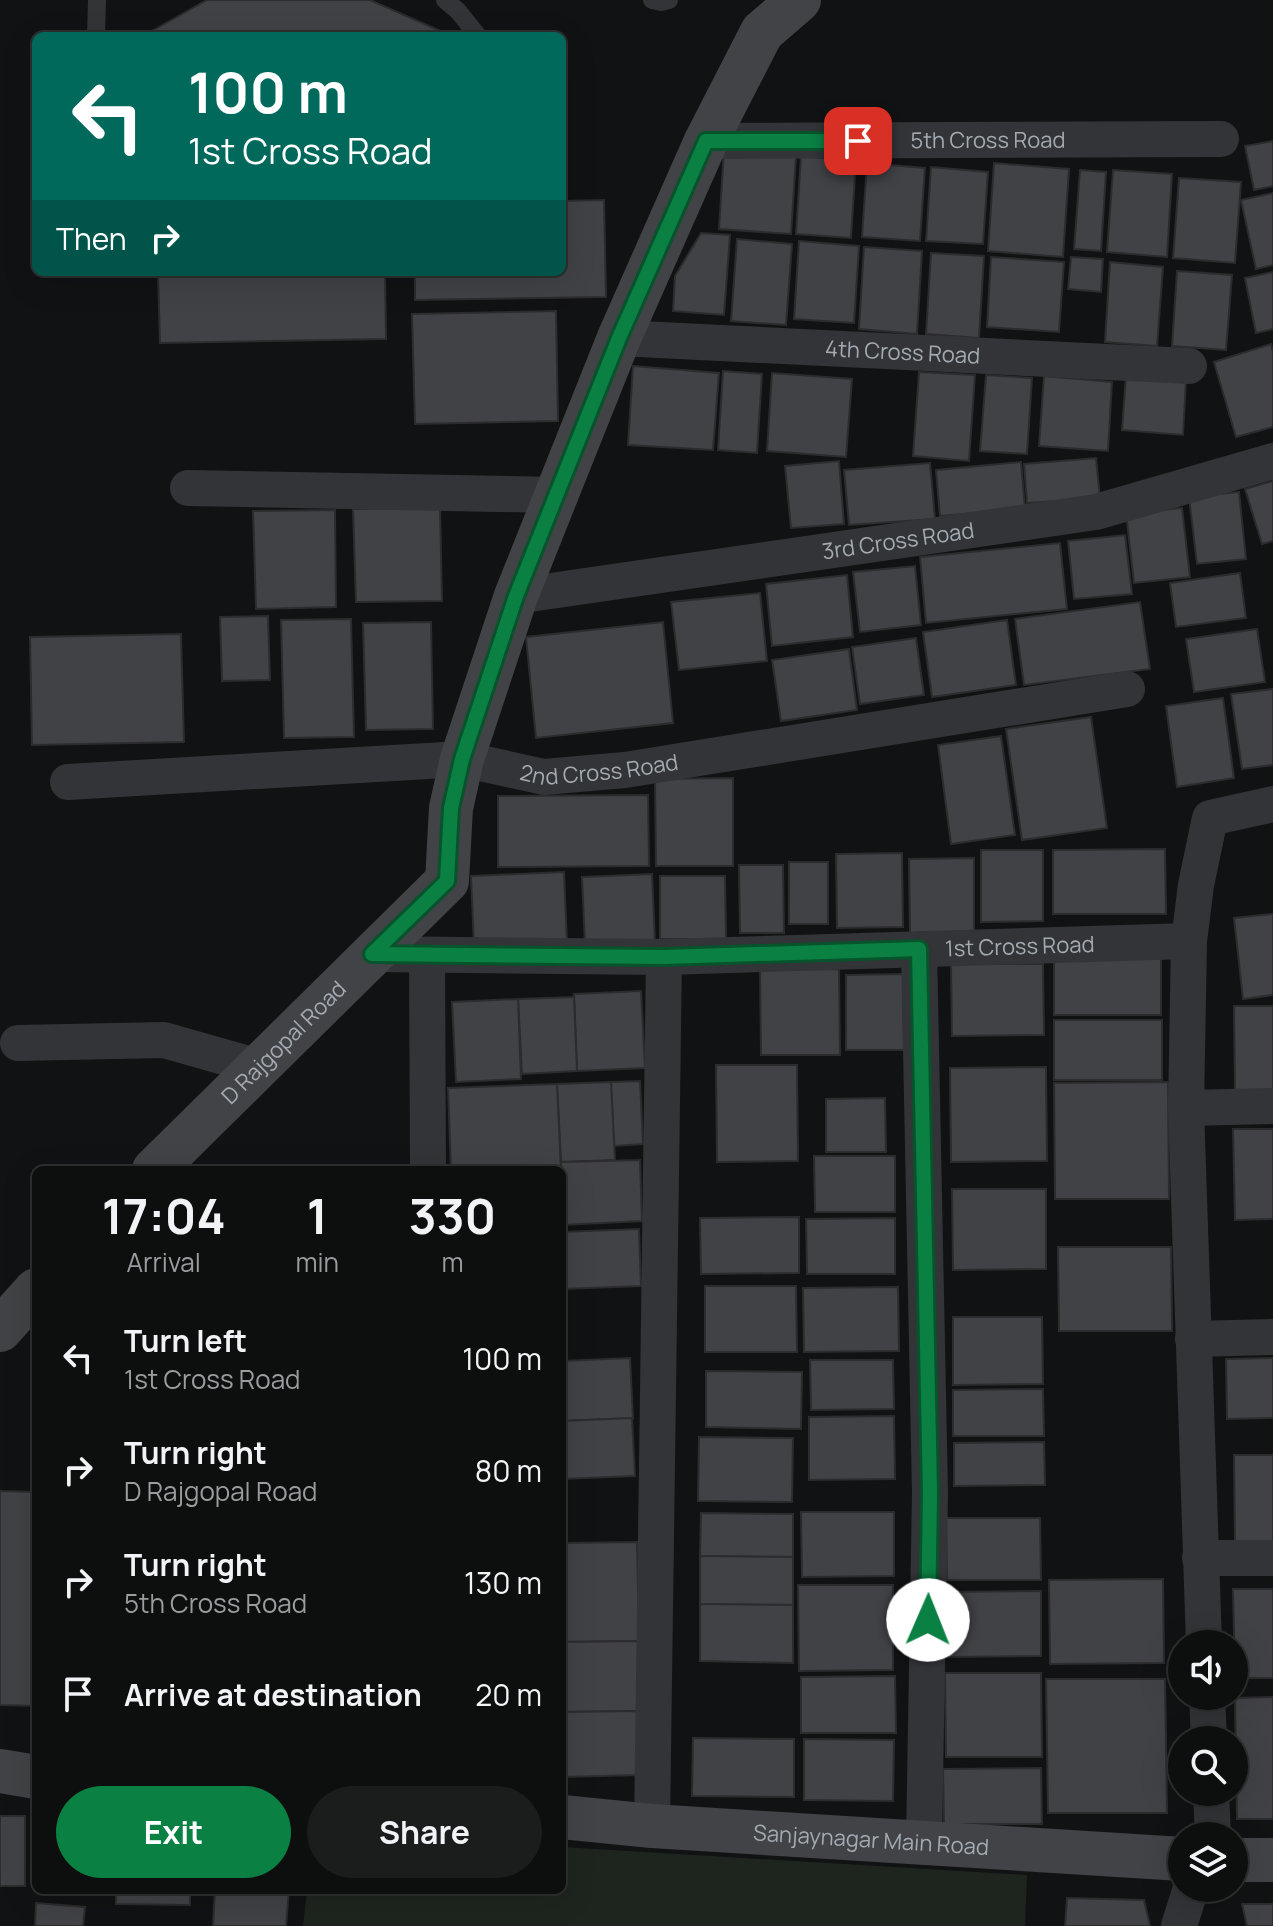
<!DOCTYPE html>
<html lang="en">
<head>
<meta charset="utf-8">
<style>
  body { margin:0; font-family:Manrope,sans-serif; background:#1b1c1c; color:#f1f3f6; height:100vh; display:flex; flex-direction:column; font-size:30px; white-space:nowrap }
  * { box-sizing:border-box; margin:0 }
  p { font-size:26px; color:#9a9c9e }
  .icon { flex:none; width:44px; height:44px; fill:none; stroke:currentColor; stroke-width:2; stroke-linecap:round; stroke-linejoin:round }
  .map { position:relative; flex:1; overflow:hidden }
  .drawer { position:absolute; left:32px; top:1166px; width:534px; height:728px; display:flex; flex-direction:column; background:#0d0e0e; border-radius:12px; box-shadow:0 8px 32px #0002,0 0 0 2px #2d2e2e }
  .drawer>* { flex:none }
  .banner { position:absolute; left:32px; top:32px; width:534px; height:244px; border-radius:12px; box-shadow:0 8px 32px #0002,0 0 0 2px #2d2e2e; background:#00695c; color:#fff; overflow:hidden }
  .fabs { position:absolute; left:1168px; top:1630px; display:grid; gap:16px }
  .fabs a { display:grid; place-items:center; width:80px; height:80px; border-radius:50%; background:#0d0e0e; box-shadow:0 8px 32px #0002,0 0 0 2px #2d2e2e; font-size:40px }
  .pin { position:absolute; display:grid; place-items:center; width:68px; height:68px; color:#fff; margin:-34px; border-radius:16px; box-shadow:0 4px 12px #0006 }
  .me { position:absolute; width:88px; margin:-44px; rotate:1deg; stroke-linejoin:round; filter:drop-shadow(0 0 6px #0008) }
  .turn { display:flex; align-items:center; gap:28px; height:168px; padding:0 24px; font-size:36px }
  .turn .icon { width:104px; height:104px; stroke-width:2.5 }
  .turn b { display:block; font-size:56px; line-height:68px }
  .then { display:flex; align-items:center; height:76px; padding:0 24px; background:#0003; gap:16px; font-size:30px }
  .eta { display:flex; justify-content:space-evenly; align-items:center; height:136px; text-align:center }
  .eta b { font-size:48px; font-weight:700; line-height:56px }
  .cta { display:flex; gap:16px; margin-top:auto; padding:16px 24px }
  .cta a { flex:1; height:92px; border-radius:48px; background:#0b8043; color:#fff; font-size:32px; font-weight:700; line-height:92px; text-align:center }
  .cta a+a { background:#1b1c1c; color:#f1f3f6 }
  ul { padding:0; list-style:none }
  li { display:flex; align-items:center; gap:24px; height:112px; padding:0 24px }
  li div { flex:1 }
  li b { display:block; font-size:30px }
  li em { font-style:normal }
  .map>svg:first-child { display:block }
</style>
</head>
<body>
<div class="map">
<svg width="1273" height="1926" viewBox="0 0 1273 1926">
  <rect width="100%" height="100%" fill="#111213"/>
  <polygon fill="#1e251e" points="562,1847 1027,1875 1025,1926 303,1926 307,1890 562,1890"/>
  <g fill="#414246" stroke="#2c2c2f" stroke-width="2">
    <polygon points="207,0 370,0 452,36 143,36"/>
    <polygon points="1273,141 1273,186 1254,190 1245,146"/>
    <polygon points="724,150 796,156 791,234 719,229"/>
    <polygon points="801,156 856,161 851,238 796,234"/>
    <polygon points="867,163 925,168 920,241 862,237"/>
    <polygon points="994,163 1069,169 1063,257 988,251"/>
    <polygon points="931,167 988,172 983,244 926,241"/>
    <polygon points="1080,170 1106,172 1101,251 1074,249"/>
    <polygon points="1113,170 1172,174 1167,257 1107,252"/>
    <polygon points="1179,178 1241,182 1235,263 1173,258"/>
    <polygon points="1273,193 1273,265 1256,269 1241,200"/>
    <polygon points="604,200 606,297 415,300 415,272 562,272 562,201"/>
    <polygon points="701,233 730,235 724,315 673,311 675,276"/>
    <polygon points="737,239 792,244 786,325 731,321"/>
    <polygon points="799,241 859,246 854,323 794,319"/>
    <polygon points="864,247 922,251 917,334 859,329"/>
    <polygon points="931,253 984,256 979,338 926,334"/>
    <polygon points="991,257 1064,262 1059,332 987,327"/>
    <polygon points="1071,257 1103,259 1101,292 1068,289"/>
    <polygon points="1110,262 1163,267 1157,346 1105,342"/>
    <polygon points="1177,271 1232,275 1226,350 1172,346"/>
    <polygon points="158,272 385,272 386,339 160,343"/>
    <polygon points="1273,272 1273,329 1256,333 1245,278"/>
    <polygon points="556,311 558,421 415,424 412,314"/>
    <polygon points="1271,344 1273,352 1273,427 1236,437 1214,362"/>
    <polygon points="633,366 719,373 713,450 628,445"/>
    <polygon points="723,371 762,374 757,453 718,450"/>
    <polygon points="919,372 975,375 969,461 913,456"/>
    <polygon points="772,373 852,379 846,457 767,451"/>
    <polygon points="986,375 1032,378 1027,454 980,451"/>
    <polygon points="1126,375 1186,380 1183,435 1122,430"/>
    <polygon points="1044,376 1112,382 1108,451 1039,446"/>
    <polygon points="1096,458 1100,498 1027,503 1024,464"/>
    <polygon points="839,461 844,524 791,528 785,466"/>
    <polygon points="1021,462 1025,509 940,516 936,470"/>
    <polygon points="930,463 935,519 849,525 844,470"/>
    <polygon points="1273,481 1273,541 1262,544 1245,489"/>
    <polygon points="1239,492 1246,559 1197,564 1189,497"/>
    <polygon points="440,507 442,601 356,602 353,509"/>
    <polygon points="1182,508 1190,577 1134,583 1126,513"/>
    <polygon points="335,510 336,607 256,609 253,511"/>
    <polygon points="1125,535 1132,594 1074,599 1068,541"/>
    <polygon points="1060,543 1067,609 926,623 920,557"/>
    <polygon points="915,566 921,625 860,632 853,572"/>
    <polygon points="1240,573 1246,618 1176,627 1170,583"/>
    <polygon points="847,575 853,637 772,646 766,584"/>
    <polygon points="760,593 767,661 679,670 671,602"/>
    <polygon points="1140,602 1150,669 1024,685 1015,619"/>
    <polygon points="268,616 270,680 222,681 220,617"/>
    <polygon points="351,619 354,737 284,738 281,620"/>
    <polygon points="1007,620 1016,685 932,697 923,632"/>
    <polygon points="431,622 433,729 366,730 363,623"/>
    <polygon points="663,622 673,723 536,738 526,637"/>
    <polygon points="1257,629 1265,682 1194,692 1186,639"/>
    <polygon points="181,634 184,742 32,745 30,637"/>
    <polygon points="916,638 924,695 860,704 852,647"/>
    <polygon points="849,649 857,710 781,721 772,660"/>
    <polygon points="1273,689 1273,765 1242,769 1231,694"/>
    <polygon points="1223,698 1234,778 1177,787 1166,706"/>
    <polygon points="1091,717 1107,828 1022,840 1006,729"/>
    <polygon points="1001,736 1015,835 951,844 938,745"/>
    <polygon points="733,778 733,866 656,866 655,779"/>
    <polygon points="648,795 649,866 498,867 498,796"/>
    <polygon points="1165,849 1166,914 1053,914 1053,850"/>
    <polygon points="981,850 1043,850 1043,921 981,922"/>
    <polygon points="902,853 903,927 837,928 836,854"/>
    <polygon points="974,858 974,934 910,934 909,859"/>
    <rect x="789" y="862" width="39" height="62"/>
    <polygon points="739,865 783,865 784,933 740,933"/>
    <polygon points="564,872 567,943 474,947 471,876"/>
    <polygon points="652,874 655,943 585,946 582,877"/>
    <polygon points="660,876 725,876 726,939 660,939"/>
    <polygon points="1273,914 1273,995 1243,999 1234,918"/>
    <polygon points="1161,955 1161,1015 1054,1015 1054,956"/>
    <polygon points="951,964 1043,964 1044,1035 952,1036"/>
    <polygon points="839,969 840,1055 761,1055 760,970"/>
    <polygon points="903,974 904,1050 846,1050 846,975"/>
    <polygon points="641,991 645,1068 577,1071 574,994"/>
    <polygon points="574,997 577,1071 522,1074 518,999"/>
    <polygon points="518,999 521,1079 456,1082 452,1002"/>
    <polygon points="1234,1006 1273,1006 1273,1091 1235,1091"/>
    <rect x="1054" y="1020" width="108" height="60"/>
    <polygon points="716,1065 797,1065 798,1161 717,1162"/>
    <polygon points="1046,1067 1047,1161 951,1162 950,1068"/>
    <polygon points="640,1081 643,1144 614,1146 611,1082"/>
    <polygon points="611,1082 615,1160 561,1162 557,1084"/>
    <polygon points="1168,1082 1169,1199 1055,1199 1054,1083"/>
    <polygon points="557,1084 561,1170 451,1170 448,1088"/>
    <polygon points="885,1098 886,1152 826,1152 826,1099"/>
    <polygon points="1233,1129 1273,1129 1273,1219 1235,1220"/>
    <polygon points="814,1156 895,1156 895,1212 815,1212"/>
    <polygon points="640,1160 642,1221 563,1225 561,1162"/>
    <polygon points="952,1189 1046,1189 1046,1269 953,1270"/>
    <polygon points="799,1217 799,1273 701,1274 700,1218"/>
    <polygon points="895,1218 895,1274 807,1274 806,1219"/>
    <polygon points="639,1229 641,1286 562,1289 562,1232"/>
    <polygon points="1058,1247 1171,1247 1172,1331 1059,1331"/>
    <polygon points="705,1286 796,1286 797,1352 705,1352"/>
    <polygon points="898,1287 899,1351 804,1352 803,1288"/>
    <polygon points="953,1317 1042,1317 1043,1384 953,1385"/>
    <polygon points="630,1358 633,1418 562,1421 562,1361"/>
    <polygon points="1273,1358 1273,1418 1227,1419 1226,1359"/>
    <polygon points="810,1360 893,1360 894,1409 811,1410"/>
    <polygon points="706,1371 802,1372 801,1429 706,1427"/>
    <polygon points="1043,1389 1044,1436 953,1436 953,1390"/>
    <polygon points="894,1416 895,1479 809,1480 809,1417"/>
    <polygon points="632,1418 635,1476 562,1479 562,1421"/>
    <polygon points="699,1437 793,1438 792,1502 698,1501"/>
    <polygon points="1044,1442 1045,1485 954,1486 954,1443"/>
    <polygon points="1234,1455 1273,1455 1273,1541 1235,1542"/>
    <polygon points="0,1491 36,1492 36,1706 0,1705"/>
    <polygon points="801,1512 894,1512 894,1576 802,1577"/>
    <polygon points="701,1513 793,1514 793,1557 700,1556"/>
    <polygon points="946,1518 1040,1518 1041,1580 947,1580"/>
    <polygon points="637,1542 639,1641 562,1642 562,1543"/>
    <polygon points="700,1556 793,1557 793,1605 700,1604"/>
    <polygon points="1163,1579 1164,1663 1050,1664 1049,1580"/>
    <polygon points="798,1585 893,1585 893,1670 799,1671"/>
    <polygon points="1233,1589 1273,1589 1273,1678 1235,1678"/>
    <polygon points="1041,1591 1041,1656 946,1657 945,1592"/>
    <polygon points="700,1604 793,1605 793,1663 700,1661"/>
    <polygon points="639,1641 641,1711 562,1712 562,1642"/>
    <polygon points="945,1673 1041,1673 1042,1757 946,1757"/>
    <polygon points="895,1676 896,1733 801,1733 801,1677"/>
    <polygon points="1046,1679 1165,1679 1167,1813 1048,1813"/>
    <polygon points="1273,1697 1273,1819 1237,1819 1235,1698"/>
    <polygon points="639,1711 641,1775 562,1777 562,1712"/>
    <polygon points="693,1738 794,1739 794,1797 692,1796"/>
    <polygon points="804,1739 894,1740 893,1801 804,1800"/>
    <polygon points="1041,1768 1042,1824 944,1824 943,1769"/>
    <rect x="0" y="1816" width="25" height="70"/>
    <polygon points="116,1890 190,1890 190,1905 116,1904"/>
    <polygon points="215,1890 289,1890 286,1926 213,1926"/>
    <polygon points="1067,1898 1144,1900 1150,1926 1065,1926"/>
    <polygon points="36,1903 85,1907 83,1926 35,1926"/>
    <polygon points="1242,1904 1273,1904 1273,1926 1247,1926"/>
  </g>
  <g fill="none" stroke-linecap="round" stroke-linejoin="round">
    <g stroke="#333437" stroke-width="18">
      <polyline points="445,0 458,11 478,36"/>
      <polyline points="652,0 661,2 669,0"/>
      <polyline points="96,36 97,0"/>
    </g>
    <g stroke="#333437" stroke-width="36">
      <path id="s1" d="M706,141L1221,139"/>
      <path id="s2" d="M619,338L1189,366"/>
      <polyline points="188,488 556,495"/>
      <path id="s3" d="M516,596L1096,512L1273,461"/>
      <path id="s4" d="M68,782L462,759L544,777L625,770L1127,689"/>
      <polyline points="1189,941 1186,1108 1204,1644"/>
      <polyline points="919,949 930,1493 924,1841"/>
      <path id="s5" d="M372,954L664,957L1189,941L1196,885L1210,818L1273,804"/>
      <polyline points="427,955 428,1170"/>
      <polyline points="18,1043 164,1040 259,1067"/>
      <polyline points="1186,1108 1273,1106"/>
      <polyline points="1193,1339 1273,1337"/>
      <polyline points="1200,1558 1273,1558"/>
      <polyline points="1207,1696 1209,1740"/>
      <polyline points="1211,1792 1213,1836"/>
      <polyline points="652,1826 664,957"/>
      <polyline points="1179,1926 1191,1888"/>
    </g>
    <g stroke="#414347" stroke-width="44">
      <path id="s6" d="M154,1170L447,881L451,808L462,759L516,596L619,338L706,141L762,32L799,0"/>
      <polyline points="0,1330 36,1290"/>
      <polyline points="0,1771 36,1777"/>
      <path id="s7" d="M562,1817L652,1826L1182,1859"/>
      <polyline points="1234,1860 1273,1860"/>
    </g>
  </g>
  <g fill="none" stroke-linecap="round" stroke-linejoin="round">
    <defs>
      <polyline id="route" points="858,141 706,141 619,338 516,596 462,759 451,808 447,881 372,954 664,957 919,949 930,1493 928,1620"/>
    </defs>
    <use href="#route" stroke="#07532c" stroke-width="20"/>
    <use href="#route" stroke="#0b8043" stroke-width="14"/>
  </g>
  <g text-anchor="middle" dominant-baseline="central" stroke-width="8" stroke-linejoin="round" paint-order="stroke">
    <g font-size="22" fill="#a4aab2" stroke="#0d0d0e">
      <text stroke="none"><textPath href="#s1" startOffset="282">5th Cross Road</textPath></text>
      <text stroke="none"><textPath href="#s2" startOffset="284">4th Cross Road</textPath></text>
      <text stroke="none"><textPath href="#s3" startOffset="386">3rd Cross Road</textPath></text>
      <text stroke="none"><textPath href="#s4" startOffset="534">2nd Cross Road</textPath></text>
      <text stroke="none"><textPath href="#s5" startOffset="648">1st Cross Road</textPath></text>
      <text stroke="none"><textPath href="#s6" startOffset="182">D Rajgopal Road</textPath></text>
      <text stroke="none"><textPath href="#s7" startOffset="310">Sanjaynagar Main Road</textPath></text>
    </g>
  </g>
</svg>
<div class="fabs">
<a><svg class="icon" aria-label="sound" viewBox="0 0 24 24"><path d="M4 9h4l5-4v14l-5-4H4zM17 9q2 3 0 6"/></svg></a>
<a><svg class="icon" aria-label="search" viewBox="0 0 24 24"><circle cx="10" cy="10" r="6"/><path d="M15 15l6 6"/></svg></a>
<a><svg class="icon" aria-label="layers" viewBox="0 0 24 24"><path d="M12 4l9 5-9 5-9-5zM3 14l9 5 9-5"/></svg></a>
</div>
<div class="pin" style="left:858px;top:141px;background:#d93025"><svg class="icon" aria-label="arrive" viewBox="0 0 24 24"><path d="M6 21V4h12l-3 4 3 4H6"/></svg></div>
<svg class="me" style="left:928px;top:1620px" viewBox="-20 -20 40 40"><circle r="19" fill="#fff"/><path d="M0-13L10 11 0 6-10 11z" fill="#0b8043"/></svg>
<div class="banner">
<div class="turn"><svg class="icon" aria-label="left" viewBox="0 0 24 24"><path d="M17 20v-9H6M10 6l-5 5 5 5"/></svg><div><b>100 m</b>1st Cross Road</div></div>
<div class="then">Then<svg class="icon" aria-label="right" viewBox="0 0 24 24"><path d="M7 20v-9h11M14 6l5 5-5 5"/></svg></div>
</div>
<section class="drawer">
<div class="eta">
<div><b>17:04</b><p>Arrival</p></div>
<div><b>1</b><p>min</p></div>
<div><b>330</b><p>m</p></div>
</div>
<ul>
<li><svg class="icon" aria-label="left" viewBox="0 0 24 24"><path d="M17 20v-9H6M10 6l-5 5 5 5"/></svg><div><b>Turn left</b><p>1st Cross Road</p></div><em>100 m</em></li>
<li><svg class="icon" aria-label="right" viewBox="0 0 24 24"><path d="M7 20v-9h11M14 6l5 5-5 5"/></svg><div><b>Turn right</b><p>D Rajgopal Road</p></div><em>80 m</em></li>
<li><svg class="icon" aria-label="right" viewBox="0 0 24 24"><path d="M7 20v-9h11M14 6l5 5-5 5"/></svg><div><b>Turn right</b><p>5th Cross Road</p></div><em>130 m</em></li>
<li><svg class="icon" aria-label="arrive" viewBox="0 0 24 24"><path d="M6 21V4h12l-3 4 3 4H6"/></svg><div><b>Arrive at destination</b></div><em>20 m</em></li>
</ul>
<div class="cta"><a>Exit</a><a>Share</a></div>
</section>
</div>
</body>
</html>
